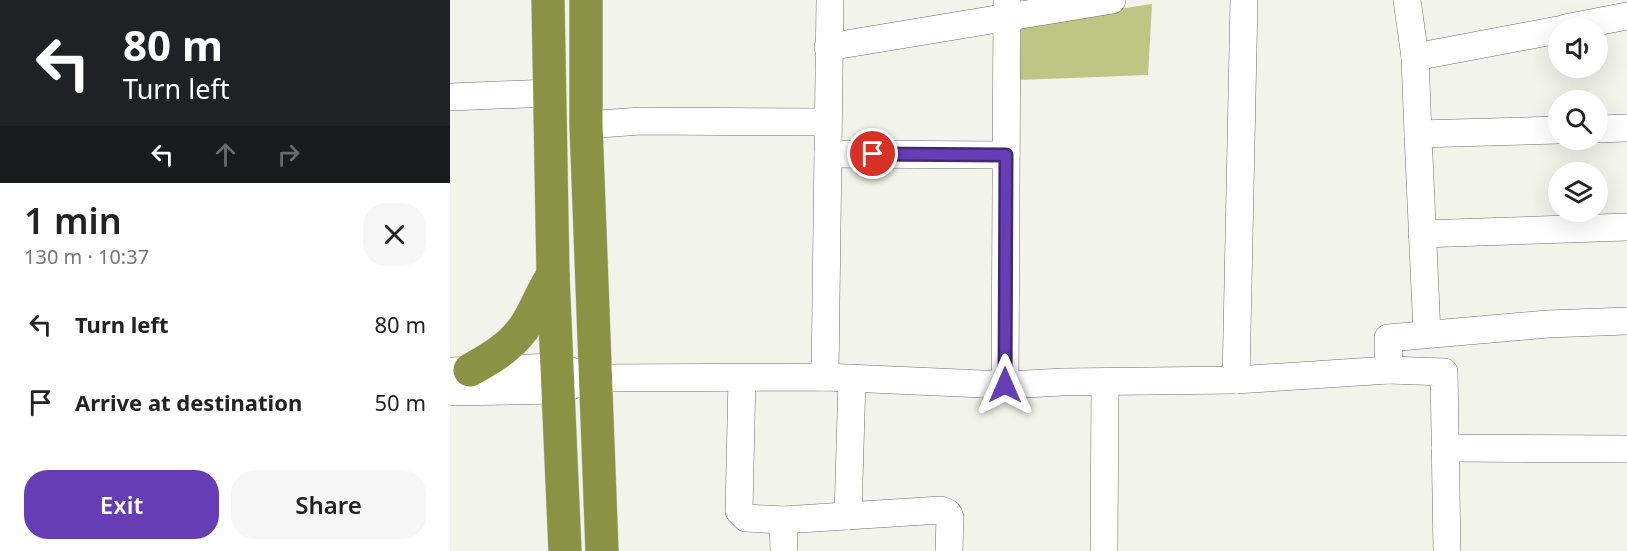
<!DOCTYPE html>
<html lang="en">
<head>
<meta charset="utf-8">
<style>
  body { margin:0; font-family:"Noto Sans",sans-serif; background:#f6f6f6; color:#222; height:100vh; display:flex; flex-direction:column; font-size:22px; white-space:nowrap }
  * { box-sizing:border-box; margin:0 }
  p { font-size:20px; color:#767676 }
  .icon { flex:none; width:33px; height:33px; fill:none; stroke:currentColor; stroke-width:2; stroke-linecap:round; stroke-linejoin:round }
  .map { position:relative; flex:1; overflow:hidden }
  .details { display:flex; flex-direction:column; background:#fff; width:450px }
  .details>* { flex:none }
  .banner { background:#202124; color:#fff; overflow:hidden }
  .controls { position:absolute; left:1098px; top:18px; display:grid; gap:12px }
  .controls a { display:grid; place-items:center; width:60px; height:60px; border-radius:50%; background:#fff; box-shadow:0 6px 24px #0002; font-size:30px }
  .pin { position:absolute; display:grid; place-items:center; width:51px; height:51px; color:#fff; margin:-26px; border:3px solid #fff; border-radius:50%; box-shadow:0 2px 6px #0007 }
  .me { position:absolute; width:66px; margin:-33px; rotate:0deg; stroke-linejoin:round; filter:drop-shadow(0 0 4px #0008) }
  .turn { display:flex; align-items:center; gap:21px; height:126px; padding:0 24px; font-size:27px }
  .turn .icon { width:78px; height:78px; stroke-width:2.5 }
  .turn b { display:block; font-size:42px; line-height:51px }
  .lanes { display:flex; align-items:center; height:57px; padding:0 24px; background:#0003; justify-content:center; gap:30px; direction:ltr }
  .lanes .off { opacity:.35 }
  .round { display:grid; place-items:center; flex:none; width:63px; height:63px; border-radius:24px; background:#f6f6f6 }
  .summary { display:flex; align-items:center; justify-content:space-between; height:102px; padding:0 24px }
  h1 { font-size:36px; font-weight:600; line-height:45px }
  .cta { display:flex; gap:12px; margin-top:auto; padding:12px 24px }
  .cta a { flex:1; height:69px; border-radius:24px; background:#663db5; color:#fff; font-size:24px; font-weight:600; line-height:69px; text-align:center }
  .cta a+a { background:#f6f6f6; color:#222 }
  ul { padding:0; list-style:none }
  li { display:flex; align-items:center; gap:18px; height:78px; padding:0 24px }
  li div { flex:1 }
  li b { display:block; font-size:22px }
  li em { font-style:normal }
  main { display:flex; flex:1; min-height:0 }
  .map>svg:first-child { display:block }
</style>
</head>
<body>
<main>
<section class="details">
<div class="banner">
<div class="turn"><svg class="icon" aria-label="left" viewBox="0 0 24 24"><path d="M17 20v-9H6M10 6l-5 5 5 5"/></svg><div><b>80 m</b>Turn left</div></div>
<div class="lanes"><svg class="icon" aria-label="left" viewBox="0 0 24 24"><path d="M17 20v-9H6M10 6l-5 5 5 5"/></svg><svg class="icon off" aria-label="ahead" viewBox="0 0 24 24"><path d="M12 20V5M6 11l6-6 6 6"/></svg><svg class="icon off" aria-label="right" viewBox="0 0 24 24"><path d="M7 20v-9h11M14 6l5 5-5 5"/></svg></div>
</div>
<div class="summary"><div><h1>1 min</h1><p>130 m · 10:37</p></div><a class="round"><svg class="icon" aria-label="close" viewBox="0 0 24 24"><path d="M6 6l12 12M18 6L6 18"/></svg></a></div>
<ul>
<li><svg class="icon" aria-label="left" viewBox="0 0 24 24"><path d="M17 20v-9H6M10 6l-5 5 5 5"/></svg><div><b>Turn left</b></div><em>80 m</em></li>
<li><svg class="icon" aria-label="arrive" viewBox="0 0 24 24"><path d="M6 21V4h12l-3 4 3 4H6"/></svg><div><b>Arrive at destination</b></div><em>50 m</em></li>
</ul>
<div class="cta"><a>Exit</a><a>Share</a></div>
</section>
<div class="map">
<svg width="1177" height="551" viewBox="0 0 1177 551">
  <rect width="100%" height="100%" fill="#f2f3ea"/>
  <polygon fill="#bec683" points="702,4 698,75 568,80 571,24"/>
  <g fill="none" stroke-linecap="round" stroke-linejoin="round">
    <defs>
      <g id="minor">
        <polyline points="957,0 965,57 968,134"/>
        <polyline points="1115,28 1177,16"/>
        <polyline points="378,47 662,0"/>
        <polyline points="965,57 1108,30"/>
        <polyline points="0,97 99,93"/>
        <polyline points="136,125 191,121 377,122"/>
        <polyline points="1148,129 1177,128"/>
        <polyline points="378,154 556,155"/>
        <polyline points="972,234 1177,227"/>
        <polyline points="977,334 968,134 1108,130"/>
        <polyline points="939,370 994,372 997,551"/>
        <polyline points="0,371 107,367 145,378 375,377 555,385 613,382 786,380 939,370 938,338 1098,324 1177,321"/>
        <polyline points="375,377 380,0"/>
        <polyline points="292,378 289,511 296,518 333,520 491,510 498,513 500,517 499,551"/>
        <polyline points="786,380 794,0"/>
        <polyline points="555,385 557,0"/>
        <polyline points="0,392 108,390 127,384"/>
        <polyline points="995,448 1177,449"/>
        <polyline points="398,516 402,379"/>
        <polyline points="333,520 334,551"/>
        <polyline points="654,551 655,382"/>
      </g>
      <g id="highway">
        <polyline points="98,0 103,275 115,551"/>
        <polyline points="136,0 136,125 152,551"/>
        <path d="M20,370C40,359 59,348 73,329C85,313 91,292 103,275"/>
      </g>
    </defs>
    <use href="#minor" stroke="#707169" stroke-width="28"/>
    <use href="#highway" stroke="#d1d1d0" stroke-width="34"/>
    <use href="#minor" stroke="#fff" stroke-width="27"/>
    <use href="#highway" stroke="#8a9243" stroke-width="33"/>
  </g>
  <g fill="none" stroke-linecap="round" stroke-linejoin="round">
    <defs>
      <polyline id="route" points="423,154 556,155 555,385"/>
    </defs>
    <use href="#route" stroke="#422876" stroke-width="15"/>
    <use href="#route" stroke="#663db5" stroke-width="10"/>
  </g>
</svg>
<div class="controls">
<a><svg class="icon" aria-label="sound" viewBox="0 0 24 24"><path d="M4 9h4l5-4v14l-5-4H4zM17 9q2 3 0 6"/></svg></a>
<a><svg class="icon" aria-label="search" viewBox="0 0 24 24"><circle cx="10" cy="10" r="6"/><path d="M15 15l6 6"/></svg></a>
<a><svg class="icon" aria-label="layers" viewBox="0 0 24 24"><path d="M12 4l9 5-9 5-9-5zM3 14l9 5 9-5"/></svg></a>
</div>
<div class="pin" style="left:423px;top:154px;background:#d93025"><svg class="icon" aria-label="arrive" viewBox="0 0 24 24"><path d="M6 21V4h12l-3 4 3 4H6"/></svg></div>
<svg class="me" style="left:555px;top:385px" viewBox="-20 -20 40 40"><path d="M0-17L14 15 0 8-14 15z" fill="#663db5" stroke="#fff" stroke-width="4"/></svg>
</div>
</main>
</body>
</html>
